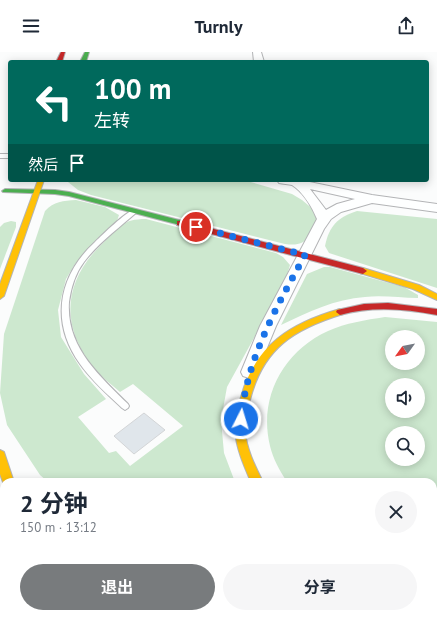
<!DOCTYPE html>
<html lang="zh">
<head>
<meta charset="utf-8">
<style>
  body { margin:0; font-family:"PT Sans","Noto Sans SC",sans-serif; background:#f6f6f7; color:#1f2937; height:100vh; display:flex; flex-direction:column; font-size:15px; white-space:nowrap }
  * { box-sizing:border-box; margin:0 }
  p { font-size:13px; color:#747a83 }
  .icon { flex:none; width:22px; height:22px; fill:none; stroke:currentColor; stroke-width:2; stroke-linecap:round; stroke-linejoin:round }
  .map { position:relative; flex:1; overflow:hidden }
  .details { position:absolute; left:0px; top:426px; width:437px; height:140px; display:flex; flex-direction:column; background:#fff; border-radius:12px 12px 0 0; box-shadow:0 2px 10px #0003 }
  .details>* { flex:none }
  .hud { position:absolute; left:8px; top:8px; width:421px; height:122px; border-radius:4px; box-shadow:0 2px 10px #0003; background:#00695c; color:#fff; overflow:hidden }
  .needle { width:26px; rotate:237deg }
  .fabs { position:absolute; left:385px; top:278px; display:grid; gap:8px }
  .fabs a { display:grid; place-items:center; width:40px; height:40px; border-radius:50%; background:#fff; box-shadow:0 2px 10px #0003; font-size:20px }
  .pin { position:absolute; display:grid; place-items:center; width:34px; height:34px; color:#fff; margin:-17px; border:2px solid #fff; border-radius:50%; box-shadow:0 1px 4px #0007 }
  .me { position:absolute; width:44px; margin:-22px; rotate:5deg; stroke-linejoin:round; filter:drop-shadow(0 0 3px #0008) }
  .turn { display:flex; align-items:center; gap:14px; height:84px; padding:0 20px; font-size:18px }
  .turn .icon { width:52px; height:52px; stroke-width:2.5 }
  .turn b { display:block; font-size:28px; line-height:34px }
  .then { display:flex; align-items:center; height:38px; padding:0 20px; background:#0003; gap:8px; font-size:15px }
  .round { display:grid; place-items:center; flex:none; width:42px; height:42px; border-radius:21px; background:#f6f6f7 }
  .summary { display:flex; align-items:center; justify-content:space-between; height:68px; padding:0 20px }
  h1 { font-size:24px; font-weight:700; line-height:30px }
  .action { display:flex; gap:8px; margin-top:auto; padding:8px 20px }
  .action a { flex:1; height:46px; border-radius:24px; background:#787b7d; color:#fff; font-size:16px; font-weight:700; line-height:46px; text-align:center }
  .action a+a { background:#f6f6f7; color:#1f2937 }
  header { display:flex; justify-content:space-between; align-items:center; height:52px; padding:0 20px; background:#fff; font-size:18px; font-weight:700 }
  .map>svg:first-child { display:block }
</style>
</head>
<body>
<header><svg class="icon" aria-label="menu" viewBox="0 0 24 24"><path d="M4 6h16M4 12h16M4 18h16"/></svg>Turnly<svg class="icon" aria-label="share" viewBox="0 0 24 24"><path d="M12 15V3M7 8l5-5 5 5M5 13v7h14v-7"/></svg></header>
<div class="map">
<svg width="437" height="566" viewBox="0 0 437 566">
  <rect width="100%" height="100%" fill="#fbfcfc"/>
  <g fill="#cde8cf" fill-rule="evenodd">
    <path d="M79,128H244L292,142L302,148L314,158L319,167C308,185 308,195 285,192L91,143L78,138L68,130H78Z"/>
    <path d="M76,148L105,155L119,163L117,169L96,188L75,212L66,227L58,258L61,285L84,322L106,347L78,365L109,401L116,399L130,414L183,374L133,332L120,340C111,332 100,324 93,315C59,272 64,228 103,191C120,175 122,167 146,167L276,201L283,205L290,213L287,223L266,264L227,335L221,368L224,401L235,430H48L40,423L7,373L0,341L4,282L45,159C54,149 63,149 76,148Z"/>
    <path d="M357,159L437,167V236L329,201L325,194C329,174 338,165 357,159Z"/>
    <polygon points="11,169 16,170 16,175 0,217 0,175 4,171"/>
    <path d="M324,215H330L404,235L418,243V246C400,246 383,243 365,245C335,247 308,260 281,273L307,222Z"/>
    <path d="M385,265L437,270V535L433,534V430H287C280,419 273,407 270,394C258,345 284,299 328,279C346,271 365,268 385,265ZM392,285H418V311H392ZM392,333H418V359H392ZM392,381H418V407H392Z"/>
    <polygon points="52,562 229,562 242,566 52,566"/>
  </g>
  <polygon fill="#e0e6eb" stroke="#d3d5d7" points="144,361 165,378 134,402 114,384"/>
  <g fill="none" stroke-linecap="round" stroke-linejoin="round">
    <defs>
      <g id="lane">
        <rect x="0" y="102" width="10" height="4"/>
        <path d="M135,157L138,159L137,160C119,176 98,191 84,210C75,222 71,236 69,250C66,295 99,323 128,352L129,354L128,356L125,358L122,356C107,342 92,329 80,312C50,270 58,224 95,190C103,182 126,160 135,157Z"/>
      </g>
      <g id="street">
        <polygon points="253,0 261,0 264,10 254,10"/>
        <path d="M277,128H300L372,143L437,152V160L372,151L341,160L331,167L324,177L276,274L257,320L255,324L249,326L243,324L241,320L260,274L317,167C312,155 303,140 292,133C288,132 283,132 279,131ZM310,137L355,147L337,152L326,158Z"/>
        <polygon points="433,544 437,545 437,566 431,566 424,562 433,562"/>
      </g>
      <g id="fast">
        <polygon points="85,0 89,0 86,10 80,10"/>
        <polygon points="5,137 55,138 69,140 183,169 184,171 180,173 69,144 55,142 3,140 2,139"/>
        <polygon points="24,562 36,562 36,566 22,566"/>
      </g>
      <g id="slow">
        <polygon points="38,128 44,128 4,244 0,247 0,232"/>
        <polygon points="363,216 419,233 437,242 437,248 413,237 360,221 359,219 360,217"/>
        <path d="M340,257L344,260L343,262C294,277 263,296 250,348C248,357 245,368 245,378C246,396 255,414 263,430H251C244,414 236,396 235,378C234,367 238,355 241,345C255,293 291,271 340,257Z"/>
        <polygon points="0,398 4,400 14,430 4,430 4,433 0,422"/>
        <polygon points="301,562 326,562 328,566 302,566"/>
      </g>
      <g id="jam">
        <polygon points="61,0 65,0 62,10 56,10"/>
        <polygon points="177,169 183,169 363,216 367,219 363,222 177,173"/>
        <path d="M388,251L437,257V263C404,257 373,254 340,263L336,260L337,258L364,252Z"/>
        <polygon points="0,453 4,454 4,467 0,466"/>
      </g>
    </defs>
    <use href="#lane" stroke="#b3b4b6" stroke-width="2"/>
    <use href="#street" stroke="#b3b4b6" stroke-width="2"/>
    <use href="#fast" stroke="#b3b4b6" stroke-width="2"/>
    <use href="#slow" stroke="#b3b4b6" stroke-width="2"/>
    <use href="#jam" stroke="#b3b4b6" stroke-width="2"/>
    <use href="#lane" fill="#feffff" fill-rule="evenodd"/>
    <use href="#street" fill="#feffff" fill-rule="evenodd"/>
    <use href="#fast" fill="#4caf50" fill-rule="evenodd"/>
    <use href="#slow" fill="#ffc107" fill-rule="evenodd"/>
    <use href="#jam" fill="#c62828" fill-rule="evenodd"/>
  </g>
  <g fill="none" stroke-linecap="round" stroke-linejoin="round">
    <path stroke="#1a73e8" stroke-width="7" stroke-dasharray="0 12.6" d="M196,175L305,203C276,256 247,306 241,367"/>
  </g>
</svg>
<div class="fabs">
<a><svg class="needle" viewBox="-14 -14 28 28"><path d="M0-13l5 13h-10z" fill="#e53935"/><path d="M0 13l5-13h-10z" fill="#747a83"/></svg></a>
<a><svg class="icon" aria-label="sound" viewBox="0 0 24 24"><path d="M4 9h4l5-4v14l-5-4H4zM17 9q2 3 0 6"/></svg></a>
<a><svg class="icon" aria-label="search" viewBox="0 0 24 24"><circle cx="10" cy="10" r="6"/><path d="M15 15l6 6"/></svg></a>
</div>
<div class="pin" style="left:196px;top:175px;background:#d93025"><svg class="icon" aria-label="arrive" viewBox="0 0 24 24"><path d="M6 21V4h12l-3 4 3 4H6"/></svg></div>
<svg class="me" style="left:241px;top:367px" viewBox="-20 -20 40 40"><circle r="17" fill="#1a73e8" stroke="#fff" stroke-width="3"/><path d="M0-11L8 9 0 5-8 9z" fill="#fff"/></svg>
<div class="hud">
<div class="turn"><svg class="icon" aria-label="left" viewBox="0 0 24 24"><path d="M17 20v-9H6M10 6l-5 5 5 5"/></svg><div><b>100 m</b>左转</div></div>
<div class="then">然后<svg class="icon" aria-label="arrive" viewBox="0 0 24 24"><path d="M6 21V4h12l-3 4 3 4H6"/></svg></div>
</div>
<section class="details">
<div class="summary"><div><h1>2 分钟</h1><p>150 m · 13:12</p></div><a class="round"><svg class="icon" aria-label="close" viewBox="0 0 24 24"><path d="M6 6l12 12M18 6L6 18"/></svg></a></div>
<div class="action"><a>退出</a><a>分享</a></div>
</section>
</div>
</body>
</html>
